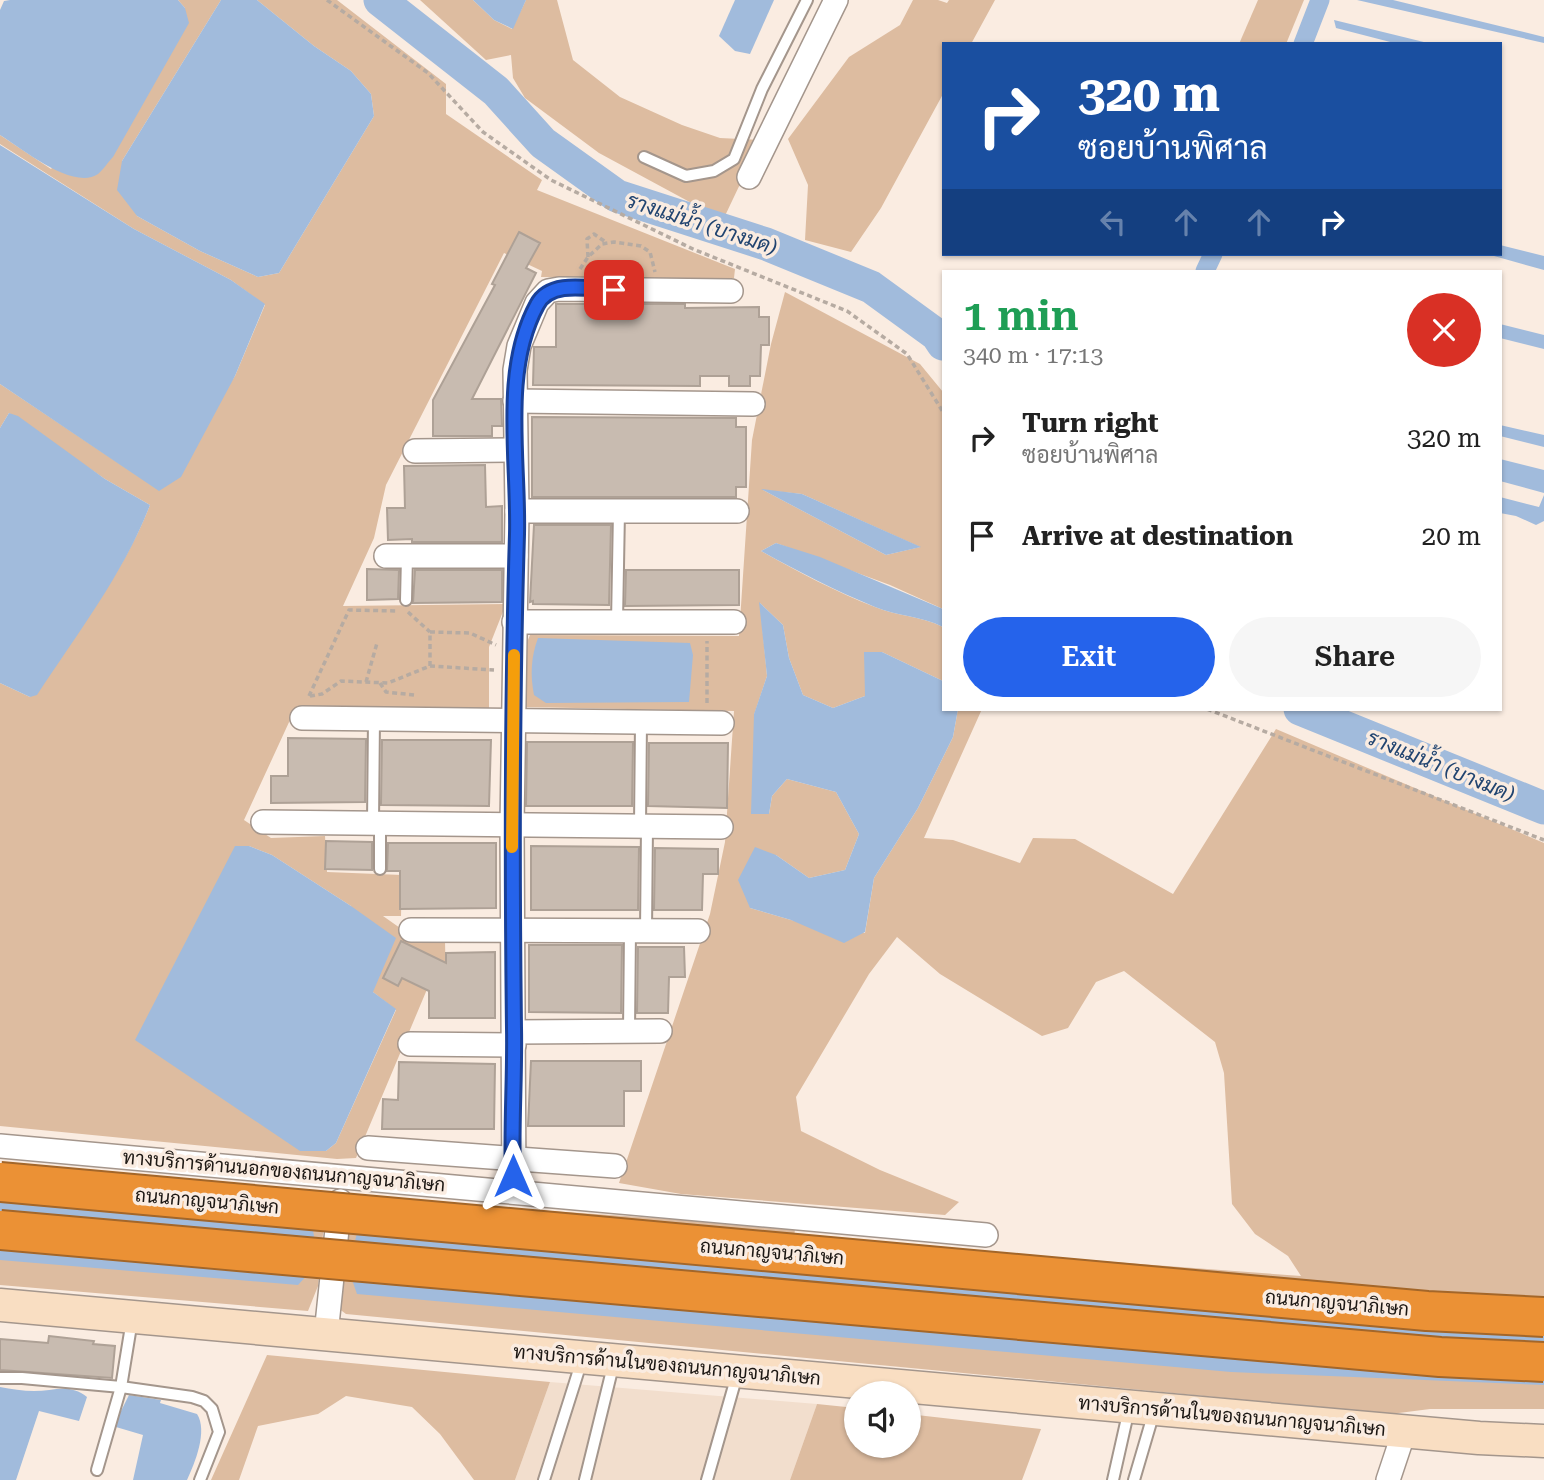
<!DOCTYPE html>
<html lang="en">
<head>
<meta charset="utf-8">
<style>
  body { margin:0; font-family:"Roboto Serif",Sarabun,serif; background:#f6f6f6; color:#222; height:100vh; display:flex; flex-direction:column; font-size:26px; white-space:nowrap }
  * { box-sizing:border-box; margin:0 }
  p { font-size:23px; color:#767676 }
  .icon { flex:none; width:38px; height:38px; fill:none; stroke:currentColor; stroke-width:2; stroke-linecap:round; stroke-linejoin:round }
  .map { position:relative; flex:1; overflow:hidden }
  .panel { position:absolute; left:942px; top:270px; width:560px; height:441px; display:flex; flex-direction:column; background:#fff; border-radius:0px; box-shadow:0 2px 5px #0004 }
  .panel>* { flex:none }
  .banner { position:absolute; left:942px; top:42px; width:560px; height:214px; border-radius:0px; box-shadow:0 2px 5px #0004; background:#1a4fa0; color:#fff; overflow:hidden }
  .buttons { position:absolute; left:844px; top:1381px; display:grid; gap:14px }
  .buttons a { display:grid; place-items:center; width:77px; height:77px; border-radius:50%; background:#fff; box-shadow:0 2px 5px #0004; font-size:35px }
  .pin { position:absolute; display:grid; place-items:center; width:60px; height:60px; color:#fff; margin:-30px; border-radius:14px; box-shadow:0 4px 10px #0006 }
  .me { position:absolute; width:77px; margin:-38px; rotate:0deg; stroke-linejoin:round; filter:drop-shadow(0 0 5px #0008) }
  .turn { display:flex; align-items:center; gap:24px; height:147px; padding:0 21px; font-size:32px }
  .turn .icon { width:91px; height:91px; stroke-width:2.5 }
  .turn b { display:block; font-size:49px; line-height:60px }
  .lanes { display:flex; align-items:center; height:66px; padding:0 21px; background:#0003; justify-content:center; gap:35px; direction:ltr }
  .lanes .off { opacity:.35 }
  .round { display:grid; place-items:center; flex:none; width:74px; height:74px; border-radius:37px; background:#f6f6f6 }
  .head { display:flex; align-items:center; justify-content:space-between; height:119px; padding:0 21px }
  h1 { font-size:42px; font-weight:600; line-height:52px; color:#1e9e55 }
  .button { display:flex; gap:14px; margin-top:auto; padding:14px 21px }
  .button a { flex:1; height:80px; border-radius:42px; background:#2563eb; color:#fff; font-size:28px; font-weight:600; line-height:80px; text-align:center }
  .button a+a { background:#f6f6f6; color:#222 }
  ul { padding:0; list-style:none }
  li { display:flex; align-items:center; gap:21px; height:98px; padding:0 21px }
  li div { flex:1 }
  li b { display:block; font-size:26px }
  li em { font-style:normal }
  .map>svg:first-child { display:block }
</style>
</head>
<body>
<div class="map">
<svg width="1544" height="1480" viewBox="0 0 1544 1480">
  <rect width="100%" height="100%" fill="#faece1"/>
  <polygon fill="#f2decd" points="550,1382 817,1404 790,1480 515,1480"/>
  <g fill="#ddbca0" fill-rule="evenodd">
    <path d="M178,0H221L122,161L137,216L200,251L258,277L279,273L374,116L371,94L351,71L314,46L257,0H337L446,84V114L542,180L537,190L735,269L734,278L720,280L541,277L542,271L504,253L386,485L374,538L343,606L506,604L489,647V710L296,707L244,820L271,838L325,836L327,872L402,875L401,916H383L420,942L445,941L446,986L428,987L356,1158L337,1159L0,1126V683L30,697C73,636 123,575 150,505L105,479L9,413L0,428V384L159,490L235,376L265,305L231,280L134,229L0,144V135L51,169L185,8ZM249,846L272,855L351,906L373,992L396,1010L336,1143L326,1151Z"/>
    <polygon points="420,0 473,0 494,20 512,29 526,0 557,0 573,60 620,97 682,125 720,138 761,140 723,220 599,153 525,98 513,78 511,55 486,60"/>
    <polygon points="913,0 938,0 947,3 949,0 995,0 971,44 943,44 943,94 881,208 851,252 805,240 808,185 788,139 849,57 900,25"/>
    <polygon points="1258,0 1304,0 1286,44 1239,44"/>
    <path d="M785,292L920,364L943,392V609L890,585L776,543L761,551C798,572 836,592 875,607C897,616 921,616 943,627V681L882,652H865V696L833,708L803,695L789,658L783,625L760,603L767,676L754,715L769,814L772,796L787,779L836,792L859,834L845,870L809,878L776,855L750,908L791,920L865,933L874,878L918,808L953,737L958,709H982L924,838L953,840L1020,863L1033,838L1075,839L1173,894L1276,729L1544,843V1409H1430L1391,1414L346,1314L338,1308L352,1198L747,1224L795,1229L794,1238L1301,1276L1288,1256L1255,1234L1232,1204L1224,1073L1215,1042L1124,971L1096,982L1068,1028L1042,1036L940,974L897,937L869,974L796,1097L801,1131L880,1170L959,1202L945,1215L681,1194L619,1183L710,914L725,842L734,711L523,707V652L530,635L739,636L752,440L771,344ZM763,490L802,494L920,547L886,555Z"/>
    <polygon points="0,1163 322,1192 323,1234 318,1286 308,1311 0,1285"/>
    <polygon points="267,1355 550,1382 515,1480 474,1480 440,1434 412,1407 346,1396 318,1414 258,1426 239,1480 211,1480"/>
    <polygon points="817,1404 856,1408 856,1446 908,1446 908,1414 1041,1429 1022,1480 790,1480"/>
  </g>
  <g fill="#a1bbdc">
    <path d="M10,0H178L185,8L189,23L113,157C108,162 103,170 98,174C73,191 21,148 0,135V10L4,1Z"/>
    <polygon points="221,0 257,0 314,46 351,71 371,94 374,116 279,273 258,277 200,251 137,216 117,190 122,161"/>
    <polygon points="473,0 526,0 513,29 494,20"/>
    <polygon points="735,0 774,0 750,54 735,51 719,36"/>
    <polygon points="1357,0 1393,0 1544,37 1544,43"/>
    <polygon points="1334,20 1432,44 1398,44 1336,28"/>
    <polygon points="0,145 134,229 231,280 265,304 235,376 181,477 159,491 0,384"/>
    <polygon points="1500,245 1544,256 1544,270 1487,254 1500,254"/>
    <polygon points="1500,324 1544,335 1544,349 1500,338"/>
    <path d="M9,413L18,416L105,479L150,505C124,573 77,634 37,695L30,697L0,683V428Z"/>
    <polygon points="1500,425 1544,435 1544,447 1500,436"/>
    <polygon points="1500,459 1544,470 1544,493 1500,481"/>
    <polygon points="761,489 802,494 921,547 886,555"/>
    <polygon points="1544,495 1544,521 1536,525 1516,516 1500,513 1500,497 1539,507"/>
    <path d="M776,543L820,557L943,609V627C921,616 897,616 875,607C836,591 797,571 761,551Z"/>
    <polygon points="759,602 783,625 789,658 803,695 833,708 865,696 864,652 882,652 943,681 943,709 958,709 953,737 918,808 874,878 865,932 844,943 791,920 750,908 738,880 755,847 776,855 809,878 845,870 859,834 836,792 787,779 772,796 769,814 751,814 754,714 767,676"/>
    <path d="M538,638L690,643L693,655L689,702L546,703L534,695C530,675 531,657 538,638Z"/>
    <polygon points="235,846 249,846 272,855 351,906 396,938 373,992 396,1009 336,1143 326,1151 300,1151 135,1040"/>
    <polygon points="0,1172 309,1200 314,1237 310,1272 298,1285 0,1260"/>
    <polygon points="364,1205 1544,1305 1544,1385 1231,1372 357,1294 350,1274 354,1245"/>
    <path d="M0,1387C11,1389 23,1391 34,1391C54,1391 70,1383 87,1397L79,1421L39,1411L16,1480H0Z"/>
    <path d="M129,1395L161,1400L160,1403L197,1414C208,1431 195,1463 187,1480H133L143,1435L116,1427L115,1423Z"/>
  </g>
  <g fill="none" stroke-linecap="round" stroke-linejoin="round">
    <g stroke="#a1bbdc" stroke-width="19">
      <polyline points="1303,44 1320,0"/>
      <polyline points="1205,271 1213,254"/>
    </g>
    <g stroke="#a1bbdc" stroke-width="33">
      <polyline points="380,0 496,91 543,143 617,196 766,244 871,287 937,335 943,344"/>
      <polyline points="1300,709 1544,808"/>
    </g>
  </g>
  <g fill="#c8bbb0" stroke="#aea196" stroke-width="2">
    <polygon points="519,232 540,243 526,268 536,273 472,399 501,399 502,426 492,426 492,436 433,436 433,400 495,285 492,284"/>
    <polygon points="556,304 685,304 685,308 759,307 759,317 769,317 769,345 761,345 760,376 750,376 750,386 729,386 729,376 700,376 700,386 533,385 534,347 556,347"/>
    <polygon points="532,417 736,418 736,427 746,427 746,487 736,487 736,497 532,497"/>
    <polygon points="485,465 486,507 502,506 502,542 412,542 412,539 388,540 387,508 405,508 404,466"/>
    <polygon points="534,525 611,525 609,605 533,604 533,601 530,602"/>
    <polygon points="367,569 399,570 398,599 367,600"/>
    <polygon points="415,570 502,570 502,602 413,603"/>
    <polygon points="626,570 739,570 739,605 625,606"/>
    <polygon points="288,738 366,739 365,802 271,803 271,776 288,776"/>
    <polygon points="382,740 491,740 489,806 381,805"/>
    <polygon points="527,742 633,742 632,806 526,806"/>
    <polygon points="649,743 728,743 727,808 648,806"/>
    <polygon points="326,841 372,842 372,870 325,869"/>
    <polygon points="388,843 496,843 496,908 400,909 400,871 387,871"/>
    <polygon points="531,846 639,847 638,910 531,910"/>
    <polygon points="655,848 718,849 718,874 703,874 702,910 654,910"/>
    <polygon points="401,941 446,963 446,953 495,952 495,1018 429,1018 429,991 402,978 398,986 383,978"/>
    <polygon points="529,945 622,945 621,1013 529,1012"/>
    <polygon points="638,947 684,947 685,977 669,977 668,1013 637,1013"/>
    <polygon points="531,1061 641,1061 641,1091 624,1091 624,1126 528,1126"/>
    <polygon points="399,1062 495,1064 494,1129 382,1129 383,1099 398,1100"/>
    <polygon points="49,1336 94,1341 93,1344 115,1346 112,1378 0,1370 0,1339 48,1343"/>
  </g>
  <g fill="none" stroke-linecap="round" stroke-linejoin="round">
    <defs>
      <g id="lane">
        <polyline points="644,157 686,176 714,171 734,159 762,89 807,0"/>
        <polyline points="406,600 407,556"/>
        <polyline points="617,622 619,511"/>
        <polyline points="373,824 374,718"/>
        <polyline points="380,824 380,869"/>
        <polyline points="640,826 641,722"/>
        <polyline points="646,931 647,826"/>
        <polyline points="629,1031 630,931"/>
        <polyline points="0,1378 22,1378 121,1387 192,1397 204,1401 212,1409 219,1432 200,1480"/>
        <polyline points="97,1470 121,1387 132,1320"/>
        <polyline points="544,1480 582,1360"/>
        <polyline points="585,1480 614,1362"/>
        <polyline points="707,1480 737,1375"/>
        <polyline points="1113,1480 1129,1409"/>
        <polyline points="1134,1480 1154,1412"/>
      </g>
      <g id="street">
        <polyline points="749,177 836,0"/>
        <polyline points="515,401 753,404"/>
        <polyline points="415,451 515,450"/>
        <polyline points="517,511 737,511"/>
        <polyline points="386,556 516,556"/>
        <polyline points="514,622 734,622"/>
        <polyline points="302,718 722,723"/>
        <polyline points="263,822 721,827"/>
        <polyline points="411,930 698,931"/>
        <polyline points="514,1032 660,1031"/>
        <polyline points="410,1044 514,1045"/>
        <polyline points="0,1146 986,1235"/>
        <polyline points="368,1148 615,1166"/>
        <polyline points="514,1192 512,825 517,511 515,370 519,346 537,303 548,291 559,289 731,291"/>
        <polyline points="326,1334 340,1201"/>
        <polyline points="1388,1480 1404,1432"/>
      </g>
      <polyline id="secondary" points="0,1305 1479,1438 1544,1441"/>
    </defs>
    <use href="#lane" stroke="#a4968c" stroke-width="14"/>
    <use href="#street" stroke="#a4968c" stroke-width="26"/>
    <use href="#secondary" stroke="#a4968c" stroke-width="35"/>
    <g stroke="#b6aba2" stroke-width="3.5" stroke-dasharray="5 3.5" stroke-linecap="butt">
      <polyline points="327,0 428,73 483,132 551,180 693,249 847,311 907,354 943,412"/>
      <polyline points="588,257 587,239 594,234 607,243"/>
      <polyline points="580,269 588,257 602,244 614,242 641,246 650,252 655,272"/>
      <polyline points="408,612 430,632"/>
      <polyline points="430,666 494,670"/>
      <polyline points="366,682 377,643"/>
      <polyline points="380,683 386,692 414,695"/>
      <polyline points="309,696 349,610 397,611"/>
      <polyline points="310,696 322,694 341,681 388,683 430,666 430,632 470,633 496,645"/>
      <polyline points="707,703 707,641"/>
      <polyline points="1207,709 1544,840"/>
    </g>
    <use href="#lane" stroke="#fff" stroke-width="10"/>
    <use href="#street" stroke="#fff" stroke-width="23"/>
    <use href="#secondary" stroke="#f9dec2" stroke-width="32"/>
    <defs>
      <g id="highway-bridge">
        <polyline points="0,1182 1427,1311 1544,1317"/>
        <polyline points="0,1230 1440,1357 1544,1362"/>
      </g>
    </defs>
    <use href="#highway-bridge" stroke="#a36629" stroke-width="42" stroke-linecap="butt"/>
    <use href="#highway-bridge" stroke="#eb9135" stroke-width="38"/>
  </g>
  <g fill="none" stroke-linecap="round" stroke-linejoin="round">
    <defs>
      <path id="route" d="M513,1176C511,1127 515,1077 514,1028C512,863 512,699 517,534C519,461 501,371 537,305C550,279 590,289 614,290"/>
    </defs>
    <use href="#route" stroke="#184099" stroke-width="18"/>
    <use href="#route" stroke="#2563eb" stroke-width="12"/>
    <polyline stroke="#f59e0b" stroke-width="12" points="512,847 514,655"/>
  </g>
  <g text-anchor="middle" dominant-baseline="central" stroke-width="7" stroke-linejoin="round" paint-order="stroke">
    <g font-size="19" fill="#1c1713" stroke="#faece1">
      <text transform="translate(284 1171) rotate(5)">ทางบริการด้านนอกของถนนกาญจนาภิเษก</text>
      <text transform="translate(207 1201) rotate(5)">ถนนกาญจนาภิเษก</text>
      <text transform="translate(772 1252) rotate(5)">ถนนกาญจนาภิเษก</text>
      <text transform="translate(1337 1303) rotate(5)">ถนนกาญจนาภิเษก</text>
      <text transform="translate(667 1365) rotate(5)">ทางบริการด้านในของถนนกาญจนาภิเษก</text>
      <text transform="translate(1232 1416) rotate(5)">ทางบริการด้านในของถนนกาญจนาภิเษก</text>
    </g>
    <g font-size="21" font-style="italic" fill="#214470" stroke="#faece1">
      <text transform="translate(702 224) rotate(18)">รางแม่น้ำ (บางมด)</text>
      <text transform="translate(1441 766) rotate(22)">รางแม่น้ำ (บางมด)</text>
    </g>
  </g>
</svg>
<div class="buttons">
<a><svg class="icon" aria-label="sound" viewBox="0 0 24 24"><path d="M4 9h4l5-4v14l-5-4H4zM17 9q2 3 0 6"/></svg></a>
</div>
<div class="pin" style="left:614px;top:290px;background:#d93025"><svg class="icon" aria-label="arrive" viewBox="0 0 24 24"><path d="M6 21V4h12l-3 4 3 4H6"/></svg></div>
<svg class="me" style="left:513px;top:1176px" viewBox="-20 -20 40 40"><path d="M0-17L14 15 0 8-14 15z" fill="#2563eb" stroke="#fff" stroke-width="4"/></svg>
<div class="banner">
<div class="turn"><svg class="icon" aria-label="right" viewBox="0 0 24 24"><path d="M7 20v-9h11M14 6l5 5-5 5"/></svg><div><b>320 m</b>ซอยบ้านพิศาล</div></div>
<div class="lanes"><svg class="icon off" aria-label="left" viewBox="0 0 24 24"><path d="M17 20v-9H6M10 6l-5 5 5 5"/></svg><svg class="icon off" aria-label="ahead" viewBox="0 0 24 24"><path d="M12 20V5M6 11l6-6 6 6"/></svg><svg class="icon off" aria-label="ahead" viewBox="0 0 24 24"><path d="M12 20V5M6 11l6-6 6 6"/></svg><svg class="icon" aria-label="right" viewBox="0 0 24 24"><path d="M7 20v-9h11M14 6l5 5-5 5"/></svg></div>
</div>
<section class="panel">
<div class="head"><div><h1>1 min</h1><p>340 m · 17:13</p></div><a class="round" style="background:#d93025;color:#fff"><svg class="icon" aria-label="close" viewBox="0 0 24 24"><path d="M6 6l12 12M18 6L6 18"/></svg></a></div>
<ul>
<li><svg class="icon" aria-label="right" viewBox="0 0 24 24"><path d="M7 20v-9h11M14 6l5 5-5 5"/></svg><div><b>Turn right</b><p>ซอยบ้านพิศาล</p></div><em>320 m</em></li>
<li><svg class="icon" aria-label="arrive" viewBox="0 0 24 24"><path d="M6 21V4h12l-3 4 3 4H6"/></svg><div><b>Arrive at destination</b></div><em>20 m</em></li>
</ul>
<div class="button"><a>Exit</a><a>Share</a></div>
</section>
</div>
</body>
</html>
